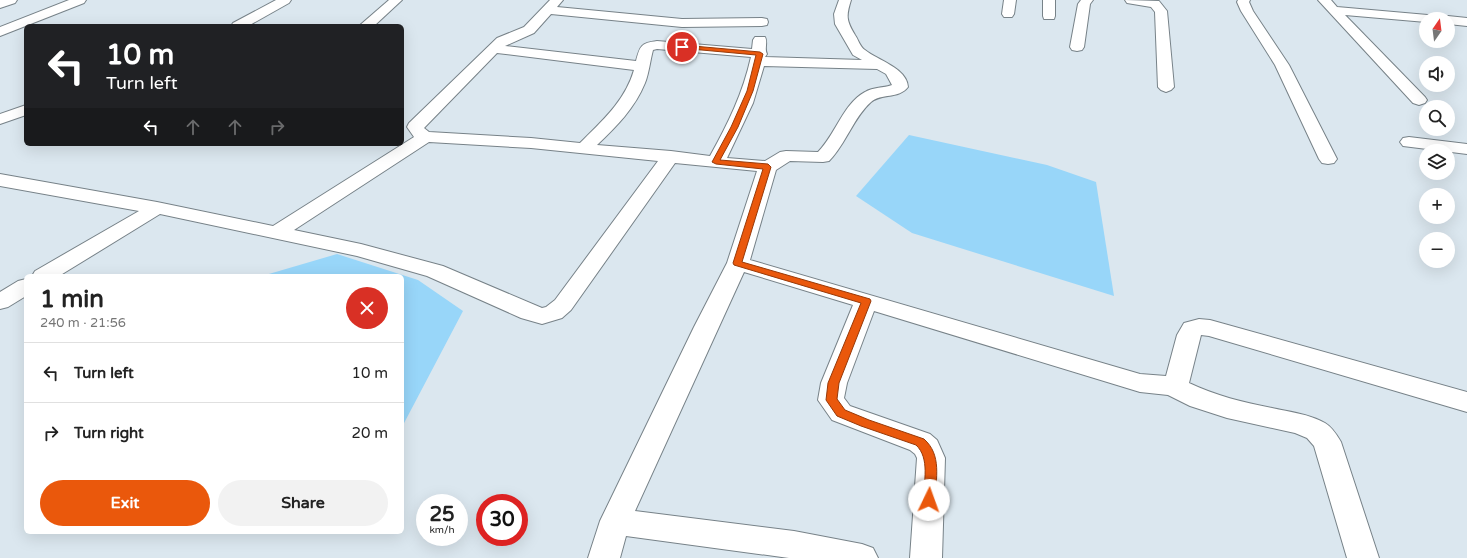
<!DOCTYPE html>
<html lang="en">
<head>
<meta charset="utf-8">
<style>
  body { margin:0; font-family:"Varela Round",sans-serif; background:#f2f2f2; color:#222; height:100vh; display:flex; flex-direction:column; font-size:15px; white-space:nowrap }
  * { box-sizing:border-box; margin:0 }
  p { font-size:13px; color:#767676 }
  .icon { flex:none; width:22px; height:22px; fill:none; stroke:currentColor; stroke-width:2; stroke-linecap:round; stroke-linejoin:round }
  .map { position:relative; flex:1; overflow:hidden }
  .panel { position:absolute; left:24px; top:274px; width:380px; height:260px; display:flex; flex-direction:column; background:#fff; border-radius:6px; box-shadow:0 4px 16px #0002 }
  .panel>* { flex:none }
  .banner { position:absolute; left:24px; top:24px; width:380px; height:122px; border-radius:6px; box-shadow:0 4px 16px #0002; background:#202124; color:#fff; overflow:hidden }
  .needle { width:26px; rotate:14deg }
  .controls { position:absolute; left:1419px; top:12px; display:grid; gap:8px }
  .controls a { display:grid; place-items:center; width:36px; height:36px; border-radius:50%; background:#fff; box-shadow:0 4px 16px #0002; font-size:20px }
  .speed { position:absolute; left:416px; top:494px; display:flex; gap:8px; font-size:20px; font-weight:700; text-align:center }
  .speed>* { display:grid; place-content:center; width:52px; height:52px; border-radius:50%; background:#fff; box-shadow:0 4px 16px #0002; line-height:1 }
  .speed small { font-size:10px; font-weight:400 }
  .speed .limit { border:6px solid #d22; background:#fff; color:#111 }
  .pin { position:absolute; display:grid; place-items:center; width:34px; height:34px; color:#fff; margin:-17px; border:2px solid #fff; border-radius:50%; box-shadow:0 1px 4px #0007 }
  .me { position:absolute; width:44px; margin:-22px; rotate:3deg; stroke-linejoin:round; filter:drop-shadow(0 0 3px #0008) }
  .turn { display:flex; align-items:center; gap:14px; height:84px; padding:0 16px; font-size:18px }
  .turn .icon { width:52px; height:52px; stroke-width:2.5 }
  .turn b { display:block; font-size:28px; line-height:34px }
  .lanes { display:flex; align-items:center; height:38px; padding:0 16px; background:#0003; justify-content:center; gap:20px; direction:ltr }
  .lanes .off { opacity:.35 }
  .round { display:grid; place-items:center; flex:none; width:42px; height:42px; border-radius:21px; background:#f2f2f2 }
  .head { display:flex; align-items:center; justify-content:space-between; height:68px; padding:0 16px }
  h1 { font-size:24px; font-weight:800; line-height:30px }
  .action { display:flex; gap:8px; margin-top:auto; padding:8px 16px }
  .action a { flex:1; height:46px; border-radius:24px; background:#ea580c; color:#fff; font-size:16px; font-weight:800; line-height:46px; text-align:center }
  .action a+a { background:#f2f2f2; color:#222 }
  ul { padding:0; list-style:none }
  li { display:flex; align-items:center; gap:12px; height:60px; padding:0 16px; border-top:1px solid #e0e0e0 }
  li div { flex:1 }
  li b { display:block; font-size:15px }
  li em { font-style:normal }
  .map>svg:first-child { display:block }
</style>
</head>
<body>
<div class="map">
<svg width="1467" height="558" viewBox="0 0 1467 558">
  <rect width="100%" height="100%" fill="#dbe7ef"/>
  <g fill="#98d6f9">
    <polygon points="909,135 1047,165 1096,182 1114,296 912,233 856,196"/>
    <polygon points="337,254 418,280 463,311 402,427 402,276 262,276"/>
  </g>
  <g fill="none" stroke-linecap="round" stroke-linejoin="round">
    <defs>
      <g id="minor">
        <polygon points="0,0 17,0 15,3 0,8"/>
        <polygon points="276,0 291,0 289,3 248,26 231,26 233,23"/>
        <polygon points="389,0 402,0 374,26 359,26"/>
        <path d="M550,0H563L557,7L682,19L762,18L767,19L768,22L767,25L762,26L682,27L551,14L534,33L505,46L636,61C640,46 641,43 657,41L752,49L753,40L755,37H765C768,42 764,49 767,54L765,57L862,60L853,55L835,24L834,14L839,0H851C846,16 846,20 855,35C858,39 860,47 865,50C877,60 907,68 908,87C899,99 881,93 871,102C853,118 846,144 829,161L823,162L790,161L776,170L750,260L1140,374L1166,376L1177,335L1184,323L1199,319L1210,320L1467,392V412L1209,336L1201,335L1189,383C1216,396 1243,402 1272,408C1290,412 1309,414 1325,423C1332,427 1337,435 1341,442L1379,558H1347L1314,446L1307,438L1295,433L1227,418L1190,406L1168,395L1140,392L874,311L847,383L844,398L850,406L930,434L937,440L945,458L942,558H910L917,458L915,454L910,450L832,420L818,400L821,383L853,305L744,272L635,511L794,531L862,544L873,548L878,558H789L626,536L620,558H588L600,521L694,327L727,263L757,171L675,163L571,310L562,318L542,324L521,318L427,276L357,256L160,214L59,276H32L35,271L139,211L0,186V174L157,202L273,226L414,137L407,127L409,123L497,38L524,27ZM657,49L751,57C743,93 728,124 710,156L671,151L597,145C616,127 635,108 645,83C649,73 650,61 653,50ZM497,53L634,70C625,101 602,121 580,143L531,138L429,132L424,128ZM764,66L877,69L886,74L892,85C884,88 873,87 865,92C843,104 836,134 818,152L786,151L780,152L765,161L727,158L753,103ZM429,142L531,148L658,161L555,300L546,307L542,308L443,266L361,244L294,230Z"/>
        <polygon points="1004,0 1016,0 1014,14 1012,17 1004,17 1002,14"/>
        <polygon points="1043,0 1055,0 1055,16 1054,19 1044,19 1043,16"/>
        <polygon points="1081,0 1093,0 1090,4 1084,47 1082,50 1077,51 1072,50 1070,47 1078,4"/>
        <polygon points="1125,0 1159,1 1167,11 1174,87 1171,90 1166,92 1161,90 1158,87 1155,12 1151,7 1127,3"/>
        <polygon points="1238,0 1250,0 1249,2 1253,11 1289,65 1337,159 1334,163 1328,164 1322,163 1319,159 1275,65 1241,11 1237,2"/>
        <polygon points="1318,0 1331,0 1337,7 1439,16 1440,19 1426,19 1426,22 1345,15 1425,97 1427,100 1425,103 1419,105 1413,103"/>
        <polygon points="1448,16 1467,18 1467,26 1448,24 1448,19 1442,19"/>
        <polygon points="26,105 26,115 0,124 0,114"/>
        <polygon points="1409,137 1467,144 1467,154 1403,146 1400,142 1403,138"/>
        <polygon points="26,279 26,296 8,307 0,309 0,292 18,281"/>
      </g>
      <polygon id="tertiary" points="69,0 86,0 84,3 0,36 0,27"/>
    </defs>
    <use href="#minor" stroke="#778288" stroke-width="2"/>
    <use href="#tertiary" stroke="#778288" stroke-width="2"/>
    <use href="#minor" fill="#fff" fill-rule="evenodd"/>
    <use href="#tertiary" fill="#fff" fill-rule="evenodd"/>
  </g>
  <path fill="#ea580c" stroke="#983908" d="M682,45L760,52L763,54L753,91L738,127L720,160L768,164L771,167L742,262L870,299L871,301L839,383L837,399L845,410L869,420L924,439C942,455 936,478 935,500L933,504L929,506L925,504L923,500C924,482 930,458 916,445L861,426L837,416L826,400L828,383L861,303L734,265L733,263L763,169L716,164L712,162L731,127L747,91L756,55L680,48V46Z"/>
</svg>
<div class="controls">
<a><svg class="needle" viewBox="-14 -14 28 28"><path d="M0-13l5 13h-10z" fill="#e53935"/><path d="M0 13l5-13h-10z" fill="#767676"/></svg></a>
<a><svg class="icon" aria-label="sound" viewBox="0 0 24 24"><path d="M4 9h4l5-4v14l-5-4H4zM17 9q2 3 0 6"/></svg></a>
<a><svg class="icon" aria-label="search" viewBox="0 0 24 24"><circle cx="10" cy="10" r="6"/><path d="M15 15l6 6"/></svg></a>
<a><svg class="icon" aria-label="layers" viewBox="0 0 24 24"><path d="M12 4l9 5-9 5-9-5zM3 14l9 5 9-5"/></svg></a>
<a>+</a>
<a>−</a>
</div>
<div class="speed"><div>25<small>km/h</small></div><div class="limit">30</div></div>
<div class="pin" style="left:682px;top:47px;background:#d93025"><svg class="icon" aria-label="arrive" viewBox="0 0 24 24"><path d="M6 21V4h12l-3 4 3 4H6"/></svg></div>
<svg class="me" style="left:929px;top:500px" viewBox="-20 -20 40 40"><circle r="19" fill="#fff"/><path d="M0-13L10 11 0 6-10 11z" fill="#ea580c"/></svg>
<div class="banner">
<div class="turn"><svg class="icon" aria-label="left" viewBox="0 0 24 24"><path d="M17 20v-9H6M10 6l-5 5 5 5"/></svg><div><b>10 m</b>Turn left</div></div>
<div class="lanes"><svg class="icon" aria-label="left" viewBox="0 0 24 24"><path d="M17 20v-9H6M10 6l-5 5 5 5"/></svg><svg class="icon off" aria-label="ahead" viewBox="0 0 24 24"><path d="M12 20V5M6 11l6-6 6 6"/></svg><svg class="icon off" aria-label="ahead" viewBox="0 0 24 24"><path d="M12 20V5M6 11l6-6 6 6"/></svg><svg class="icon off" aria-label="right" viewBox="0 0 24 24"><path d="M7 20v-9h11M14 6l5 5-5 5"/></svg></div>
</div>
<section class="panel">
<div class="head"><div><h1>1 min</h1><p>240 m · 21:56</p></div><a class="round" style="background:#d93025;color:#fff"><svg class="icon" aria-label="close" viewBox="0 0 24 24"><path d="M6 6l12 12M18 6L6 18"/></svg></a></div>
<ul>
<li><svg class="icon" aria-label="left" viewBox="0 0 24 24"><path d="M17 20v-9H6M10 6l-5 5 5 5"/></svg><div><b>Turn left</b></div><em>10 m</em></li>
<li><svg class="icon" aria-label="right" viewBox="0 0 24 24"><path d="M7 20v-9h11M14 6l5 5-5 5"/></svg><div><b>Turn right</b></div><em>20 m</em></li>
</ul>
<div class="action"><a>Exit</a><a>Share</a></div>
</section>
</div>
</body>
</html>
